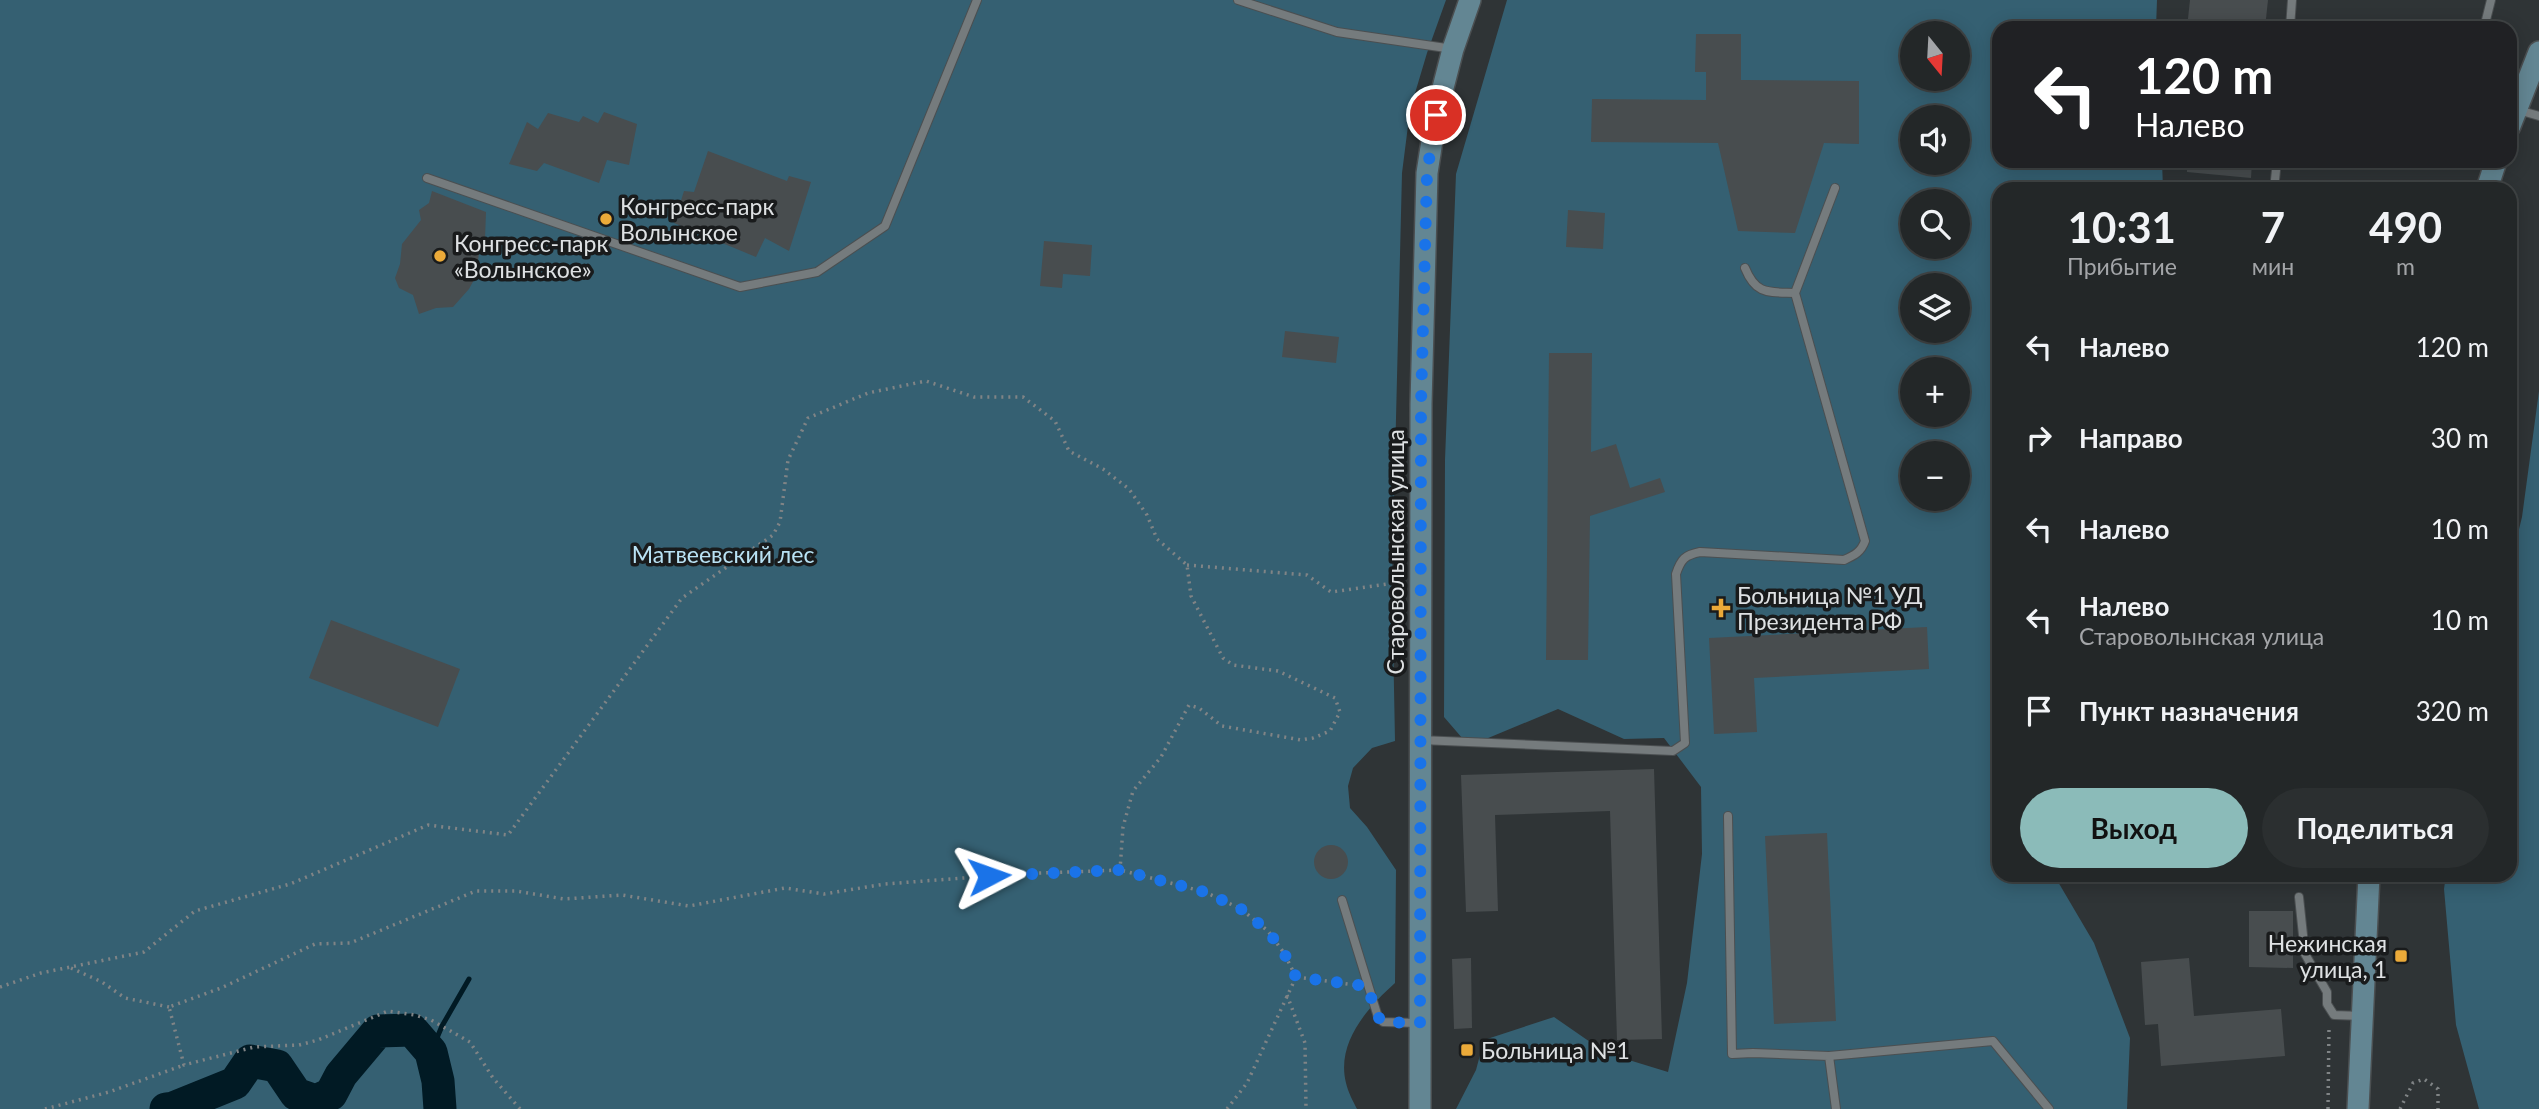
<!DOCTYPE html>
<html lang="ru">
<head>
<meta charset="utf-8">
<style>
  body { margin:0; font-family:Lato,sans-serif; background:#2b2f30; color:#f1f3f6; height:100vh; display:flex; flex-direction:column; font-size:26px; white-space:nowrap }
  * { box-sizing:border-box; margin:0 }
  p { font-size:23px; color:#a3a5a8 }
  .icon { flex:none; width:38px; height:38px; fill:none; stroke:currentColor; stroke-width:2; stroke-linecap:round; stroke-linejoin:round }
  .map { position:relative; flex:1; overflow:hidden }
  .details { position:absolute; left:1992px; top:182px; width:525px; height:700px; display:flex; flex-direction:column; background:#232728; border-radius:21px; box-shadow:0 4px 18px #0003,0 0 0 2px #404445 }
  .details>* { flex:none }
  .banner { position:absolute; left:1992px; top:21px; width:525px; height:147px; border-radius:21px; box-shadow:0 4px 18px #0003,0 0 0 2px #404445; background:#202124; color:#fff; overflow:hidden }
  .needle { width:46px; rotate:162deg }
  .buttons { position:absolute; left:1900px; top:21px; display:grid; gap:14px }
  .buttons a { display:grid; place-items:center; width:70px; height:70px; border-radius:50%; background:#232728; box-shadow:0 4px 18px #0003,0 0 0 2px #404445; font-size:35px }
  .pin { position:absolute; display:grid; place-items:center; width:60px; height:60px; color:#fff; margin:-30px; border:4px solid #fff; border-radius:50%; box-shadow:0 2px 7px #0007 }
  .me { position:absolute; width:77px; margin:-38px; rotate:86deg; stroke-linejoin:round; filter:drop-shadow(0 0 5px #0008) }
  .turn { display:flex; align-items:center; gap:24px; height:147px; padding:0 28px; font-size:32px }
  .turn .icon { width:91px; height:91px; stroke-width:2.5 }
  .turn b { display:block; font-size:49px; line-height:60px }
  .eta { display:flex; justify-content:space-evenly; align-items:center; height:119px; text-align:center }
  .eta b { font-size:42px; font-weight:700; line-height:49px }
  .action { display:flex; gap:14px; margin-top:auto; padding:14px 28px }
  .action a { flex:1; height:80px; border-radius:42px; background:#8bbbb9; color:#111; font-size:28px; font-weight:700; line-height:80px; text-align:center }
  .action a+a { background:#2b2f30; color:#f1f3f6 }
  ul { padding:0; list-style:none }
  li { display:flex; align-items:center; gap:21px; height:91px; padding:0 28px }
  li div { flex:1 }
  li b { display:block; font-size:26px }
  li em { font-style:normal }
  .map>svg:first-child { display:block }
</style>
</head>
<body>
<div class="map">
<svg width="2539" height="1109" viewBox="0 0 2539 1109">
  <rect width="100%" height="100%" fill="#2f3436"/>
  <g fill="#356072" fill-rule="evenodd">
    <path d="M0,0H1446L1427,53L1410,110L1402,173L1392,582L1395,741L1372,748L1353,768L1348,786L1350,808L1367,827L1396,870L1395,983C1367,1008 1336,1043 1346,1083C1348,1092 1353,1101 1357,1109H0Z"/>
    <path d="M1507,0H2157L2156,28H1998V161H2162L2163,189H1998V875H2054L2094,943L2130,1038L2127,1109H1456L1476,1070L1484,1040L1554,1017L1606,1053L1668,1072L1687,983L1702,854L1701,787L1664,738L1624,739L1558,709L1469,746L1444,717L1445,460L1456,174ZM1913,33H1958V79H1913ZM1913,117H1958V163H1913ZM1913,201H1958V247H1913ZM1913,285H1958V331H1913ZM1913,369H1958V415H1913ZM1913,453H1958V499H1913Z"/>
    <polygon points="2539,391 2539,1109 2479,1109 2456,1025 2444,889 2446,875 2510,875 2510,566 2522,517"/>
  </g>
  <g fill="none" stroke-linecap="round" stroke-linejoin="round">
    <polyline stroke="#011a24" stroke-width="5" points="431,1052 442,1026 469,979"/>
    <polyline stroke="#011a24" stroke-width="33" points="166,1109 173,1108 235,1083 250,1061 277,1066 296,1094 316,1101 331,1094 341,1075 378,1031 412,1030 431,1052 438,1081 440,1109"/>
  </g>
  <g fill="#484d4f">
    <polygon points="2190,0 2268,0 2265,28 2187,28"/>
    <polygon points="1696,34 1741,34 1741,80 1859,81 1859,144 1824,143 1795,233 1738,231 1718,143 1591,142 1592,99 1706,100 1706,72 1695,72"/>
    <polygon points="604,112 637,124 629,165 607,160 599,183 544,163 537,171 509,164 527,122 538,129 548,113 579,122 583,116 598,123"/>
    <polygon points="708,151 787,181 789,176 811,182 789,251 765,238 756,257 674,223 684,191 694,192"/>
    <polygon points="2187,161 2252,161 2251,178 2187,172"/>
    <polygon points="432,191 486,212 485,239 480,248 475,278 469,289 453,307 436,308 419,314 413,295 399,288 395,278 400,264 402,244 421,220 419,210 429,203"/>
    <polygon points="1568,210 1605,213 1603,249 1566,247"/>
    <polygon points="1044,241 1092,245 1090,276 1063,274 1062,288 1040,286"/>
    <polygon points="1285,331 1339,337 1336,363 1282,357"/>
    <polygon points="1549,353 1592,353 1591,452 1616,444 1630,488 1660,478 1665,492 1590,516 1588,660 1546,660"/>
    <polygon points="331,620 460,669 438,727 309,678"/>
    <polygon points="1927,627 1929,669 1754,678 1757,732 1714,734 1709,638"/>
    <polygon points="1654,769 1662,1039 1617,1040 1610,811 1495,815 1498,911 1466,912 1461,775"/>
    <polygon points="1827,833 1836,1021 1774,1024 1765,836"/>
    <circle cx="1331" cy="862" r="17"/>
    <polygon points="2249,911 2293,911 2293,968 2249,967"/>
    <polygon points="1471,958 1472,1028 1454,1029 1452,959"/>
    <polygon points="2189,958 2194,1016 2281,1009 2285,1056 2161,1066 2158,1024 2145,1025 2141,962"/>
  </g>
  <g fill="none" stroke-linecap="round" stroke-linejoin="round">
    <defs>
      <g id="lane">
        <polyline points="1238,0 1337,32 1453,49"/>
        <polyline points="2290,28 2292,0"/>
        <polyline points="2484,28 2491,0"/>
        <polyline points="2518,110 2539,116"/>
        <polyline points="427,178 740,287 817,272 885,226 977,0"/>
        <polyline points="2274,189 2277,161"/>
        <path d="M1745,268C1756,295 1768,292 1795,293"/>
        <path d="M1421,740L1673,751L1685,743L1676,574C1681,559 1685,555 1700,552L1844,560C1855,555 1861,552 1865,541L1795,293L1835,188"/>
        <polyline points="1728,816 1732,1054 1753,1053 1829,1056 1836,1109"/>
        <polyline points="2299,897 2305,954 2327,992 2327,1004 2334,1015 2362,1016"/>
        <polyline points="1342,900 1378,1017 1383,1022 1417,1023"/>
        <polyline points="1829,1056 1993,1041 2049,1109"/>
      </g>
      <g id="secondary">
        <polyline points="2510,126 2539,52"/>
        <polyline points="2487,189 2496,161"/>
        <polyline points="1420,1109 1421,404 1427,173 1436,115 1453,49 1470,0"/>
        <polyline points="2358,1109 2369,875"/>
      </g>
    </defs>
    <use href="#lane" stroke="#4b4f51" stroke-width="10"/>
    <use href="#secondary" stroke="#4b4f51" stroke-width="24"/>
    <g stroke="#808486" stroke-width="3.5" stroke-dasharray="2 5" stroke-linecap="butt">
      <polyline points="1187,565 1307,575 1331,592 1402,582"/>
      <polyline points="71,968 102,982 125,998 169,1007"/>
      <polyline points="1297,977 1355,985"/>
      <polyline points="0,987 41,973 144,952 195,911 290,884 428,825 508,835 682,598 773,535 780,522 788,460 808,418 868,393 926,381 974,397 1023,397 1055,421 1069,451 1103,469 1129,489 1147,515 1157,539 1187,565 1191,596 1223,658 1233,665 1278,671 1335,698 1340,712 1330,731 1313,738 1301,740 1222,726 1199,708 1189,705 1161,757 1133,791 1123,827 1120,870"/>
      <polyline points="1287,995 1305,1043 1306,1109"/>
      <polyline points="45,1109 109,1092 184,1065"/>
      <polyline points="520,1109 493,1078 470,1042 431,1020 415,1015 388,1011 318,1040 299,1045 254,1047 184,1065 169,1007 221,988 315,944 350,943 476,891 516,891 564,899 622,895 689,906 785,888 824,894 885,884 1016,874 1120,870 1205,892 1241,909 1268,931 1284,953 1296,977"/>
      <polyline points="1227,1109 1247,1083 1296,977"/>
      <polyline points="2328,1109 2329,1027"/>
      <polyline points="2400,1109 2413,1083 2424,1079 2438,1089 2438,1109"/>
    </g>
    <use href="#lane" stroke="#757b7d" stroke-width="8"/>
    <use href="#secondary" stroke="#638693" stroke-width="21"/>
  </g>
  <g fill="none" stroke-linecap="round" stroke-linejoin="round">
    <polyline stroke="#1a73e8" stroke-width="12" stroke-dasharray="0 21.6" points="989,876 1120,870 1205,892 1241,909 1268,931 1284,953 1296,977 1367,986 1378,1017 1383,1022 1420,1023 1421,404 1427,173 1436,115"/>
  </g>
  <g fill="#ebaa39" stroke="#191b1c" stroke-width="2.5">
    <circle cx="606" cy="219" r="7"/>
    <circle cx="440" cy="256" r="7"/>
    <path d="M1717.5 597.5h7v7h7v7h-7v7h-7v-7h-7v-7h7z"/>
    <rect x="2394" y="949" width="14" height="14" rx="3.5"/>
    <rect x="1460" y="1043" width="14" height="14" rx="3.5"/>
  </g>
  <g text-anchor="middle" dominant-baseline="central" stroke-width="7" stroke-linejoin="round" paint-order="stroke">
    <g font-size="23" fill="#dee1e3" stroke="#191b1c" text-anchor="start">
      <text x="620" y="206">Конгресс-парк<tspan x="620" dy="26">Волынское</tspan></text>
      <text x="454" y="243">Конгресс-парк<tspan x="454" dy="26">«Волынское»</tspan></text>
      <text x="1737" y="595">Больница №1 УД<tspan x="1737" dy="26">Президента РФ</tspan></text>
      <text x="2387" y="943" text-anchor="end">Нежинская<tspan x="2387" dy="26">улица, 1</tspan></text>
      <text x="1481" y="1050">Больница №1</text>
    </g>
    <g font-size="23" fill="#dee1e3" stroke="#191b1c">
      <text transform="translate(1395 552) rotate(-90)">Староволынская улица</text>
    </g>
    <g font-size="23" fill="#b9e2f4" stroke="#191b1c">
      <text x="723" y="554">Матвеевский лес</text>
    </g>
  </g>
</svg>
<div class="buttons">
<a><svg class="needle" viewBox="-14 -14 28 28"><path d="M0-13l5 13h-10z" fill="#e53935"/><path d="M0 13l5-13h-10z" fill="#a3a5a8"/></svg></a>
<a><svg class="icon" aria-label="sound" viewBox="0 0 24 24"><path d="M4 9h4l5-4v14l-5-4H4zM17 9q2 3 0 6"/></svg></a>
<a><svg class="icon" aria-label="search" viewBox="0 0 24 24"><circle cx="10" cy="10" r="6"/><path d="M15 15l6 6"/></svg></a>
<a><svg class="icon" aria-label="layers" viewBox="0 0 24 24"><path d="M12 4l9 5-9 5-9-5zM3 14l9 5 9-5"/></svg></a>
<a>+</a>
<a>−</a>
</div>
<div class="pin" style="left:1436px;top:115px;background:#d93025"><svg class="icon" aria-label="arrive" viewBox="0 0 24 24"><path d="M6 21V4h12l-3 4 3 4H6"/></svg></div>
<svg class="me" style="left:989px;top:876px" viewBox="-20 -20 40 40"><path d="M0-17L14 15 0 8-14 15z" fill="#1a73e8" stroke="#fff" stroke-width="4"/></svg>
<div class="banner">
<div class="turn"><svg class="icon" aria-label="left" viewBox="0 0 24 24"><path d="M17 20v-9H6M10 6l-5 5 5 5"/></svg><div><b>120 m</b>Налево</div></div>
</div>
<section class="details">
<div class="eta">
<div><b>10:31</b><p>Прибытие</p></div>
<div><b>7</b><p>мин</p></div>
<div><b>490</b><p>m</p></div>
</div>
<ul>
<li><svg class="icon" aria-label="left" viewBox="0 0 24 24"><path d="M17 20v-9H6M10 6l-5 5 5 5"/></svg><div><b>Налево</b></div><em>120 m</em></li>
<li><svg class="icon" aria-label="right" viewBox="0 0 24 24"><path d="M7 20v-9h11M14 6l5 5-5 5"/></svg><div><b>Направо</b></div><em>30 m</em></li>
<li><svg class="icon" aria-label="left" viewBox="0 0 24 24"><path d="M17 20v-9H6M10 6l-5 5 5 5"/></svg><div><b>Налево</b></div><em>10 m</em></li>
<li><svg class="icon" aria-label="left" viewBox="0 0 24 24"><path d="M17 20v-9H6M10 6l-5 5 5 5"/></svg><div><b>Налево</b><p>Староволынская улица</p></div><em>10 m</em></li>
<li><svg class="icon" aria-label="arrive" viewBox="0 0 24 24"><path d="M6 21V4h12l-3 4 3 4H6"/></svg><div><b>Пункт назначения</b></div><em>320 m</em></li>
</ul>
<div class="action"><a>Выход</a><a>Поделиться</a></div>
</section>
</div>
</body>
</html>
